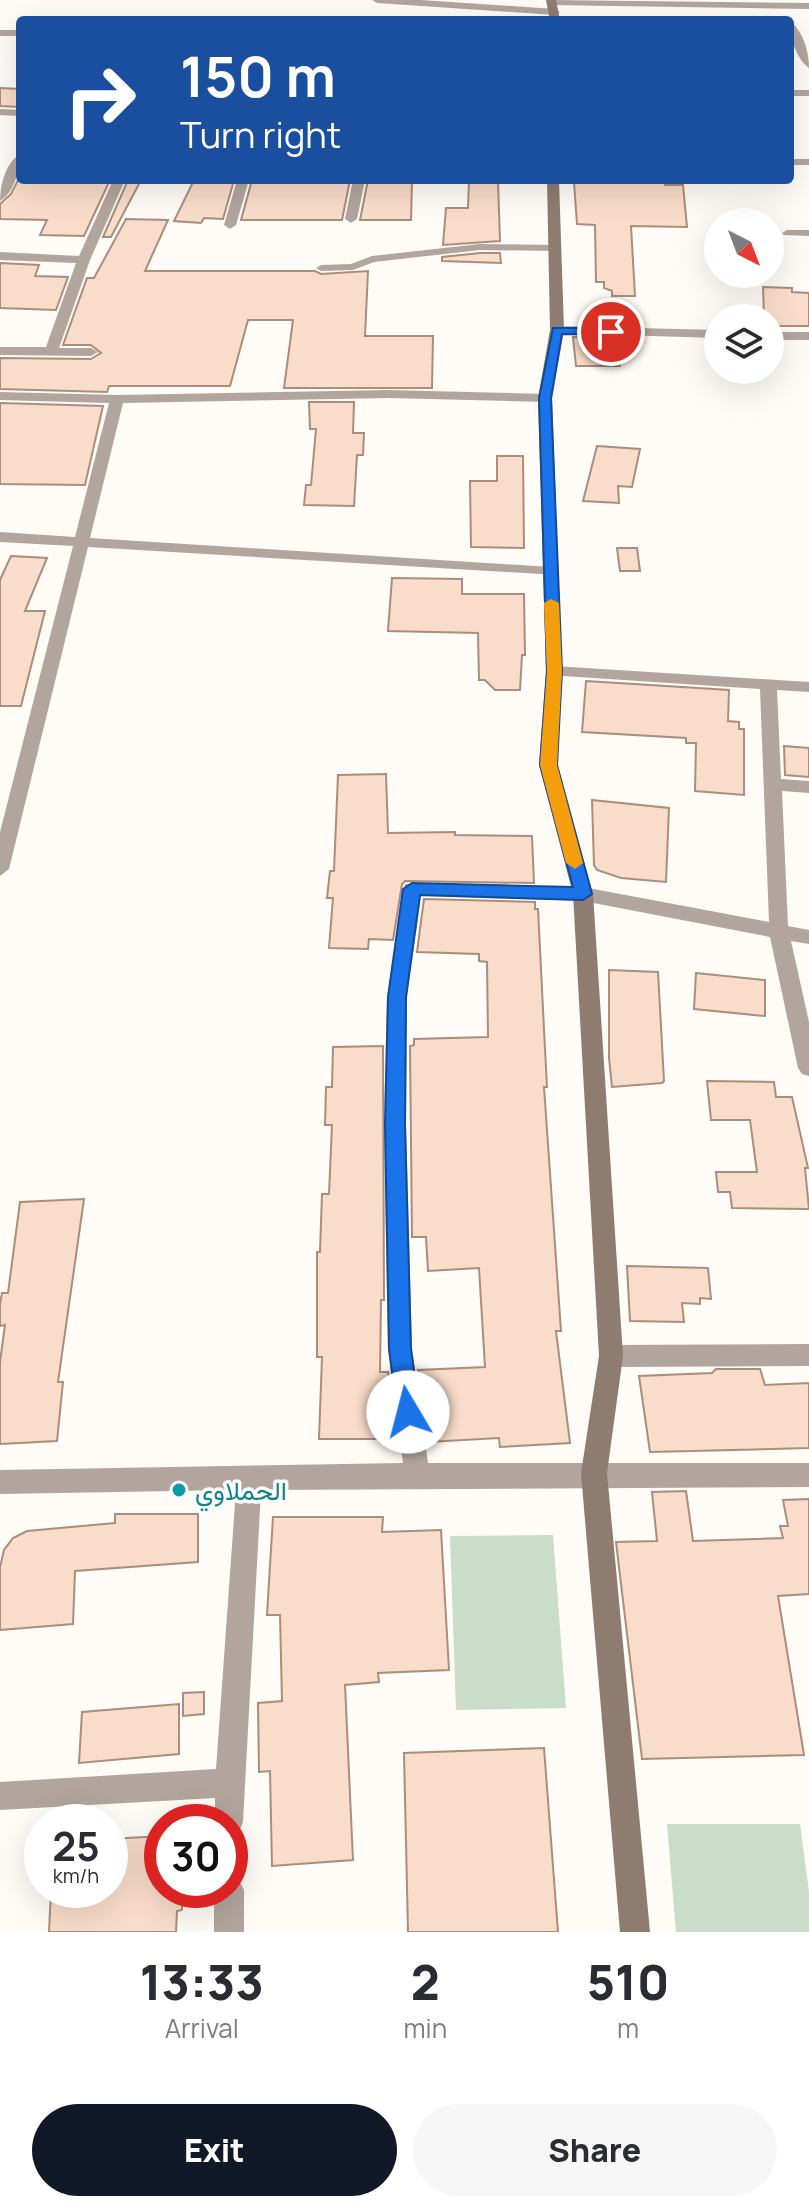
<!DOCTYPE html>
<html lang="en">
<head>
<meta charset="utf-8">
<style>
  body { margin:0; font-family:Manrope,Vazirmatn,sans-serif; background:#f7f7f7; color:#2b2b33; height:100vh; display:flex; flex-direction:column; font-size:30px; white-space:nowrap }
  * { box-sizing:border-box; margin:0 }
  p { font-size:26px; color:#7c7c81 }
  .icon { flex:none; width:44px; height:44px; fill:none; stroke:currentColor; stroke-width:2; stroke-linecap:round; stroke-linejoin:round }
  .map { position:relative; height:1932px; overflow:hidden }
  .details { display:flex; flex-direction:column; background:#fff; flex:1 }
  .details>* { flex:none }
  .hud { position:absolute; left:16px; top:16px; width:778px; height:168px; border-radius:8px; box-shadow:0 8px 32px #0002; background:#1a4fa0; color:#fff; overflow:hidden }
  .needle { width:52px; rotate:138deg }
  .tools { position:absolute; left:704px; top:208px; display:grid; gap:16px }
  .tools a { display:grid; place-items:center; width:80px; height:80px; border-radius:50%; background:#fff; box-shadow:0 8px 32px #0002; font-size:40px }
  .speed { position:absolute; left:24px; top:1804px; display:flex; gap:16px; font-size:40px; font-weight:700; text-align:center }
  .speed>* { display:grid; place-content:center; width:104px; height:104px; border-radius:50%; background:#fff; box-shadow:0 8px 32px #0002; line-height:1 }
  .speed small { font-size:20px; font-weight:400 }
  .speed .limit { border:12px solid #d22; background:#fff; color:#111 }
  .pin { position:absolute; display:grid; place-items:center; width:68px; height:68px; color:#fff; margin:-34px; border:4px solid #fff; border-radius:50%; box-shadow:0 2px 8px #0007 }
  .me { position:absolute; width:88px; margin:-44px; rotate:352deg; stroke-linejoin:round; filter:drop-shadow(0 0 6px #0008) }
  .turn { display:flex; align-items:center; gap:28px; height:168px; padding:0 32px; font-size:36px }
  .turn .icon { width:104px; height:104px; stroke-width:2.5 }
  .turn b { display:block; font-size:56px; line-height:68px }
  .eta { display:flex; justify-content:space-evenly; align-items:center; height:136px; text-align:center }
  .eta b { font-size:48px; font-weight:800; line-height:56px }
  .button { display:flex; gap:16px; margin-top:auto; padding:16px 32px }
  .button a { flex:1; height:92px; border-radius:48px; background:#111827; color:#fff; font-size:32px; font-weight:800; line-height:92px; text-align:center }
  .button a+a { background:#f7f7f7; color:#2b2b33 }
  .map>svg:first-child { display:block }
</style>
</head>
<body>
<div class="map">
<svg width="809" height="1932" viewBox="0 0 809 1932">
  <rect width="100%" height="100%" fill="#fffbf6"/>
  <g fill="#c9ddc9">
    <polygon points="553,1535 566,1708 456,1710 450,1536"/>
    <polygon points="667,1824 800,1824 809,1892 809,1932 676,1932"/>
  </g>
  <g fill="#f9dcc9" stroke="#a98e7d" stroke-width="2">
    <polygon points="0,88 20,89 20,107 0,106"/>
    <polygon points="18,180 110,180 84,236 40,235 47,220 0,219 0,204 11,194"/>
    <polygon points="128,180 141,180 111,237 103,237"/>
    <polygon points="194,180 234,180 223,219 204,218 201,223 174,221"/>
    <polygon points="252,180 350,180 342,220 241,220"/>
    <polygon points="368,180 412,181 411,220 360,220"/>
    <polygon points="664,180 665,185 683,185 687,227 631,226 635,296 612,296 612,291 604,288 604,282 596,282 595,225 577,224 574,182"/>
    <polygon points="469,182 498,182 500,241 443,245 446,208 468,208"/>
    <polygon points="126,219 168,220 145,271 315,271 321,274 368,271 365,336 433,336 432,388 284,388 293,320 248,320 230,386 109,386 107,392 0,389 0,358 91,359 101,353 91,345 63,345 87,278 94,278"/>
    <polygon points="480,253 500,253 501,263 442,261 442,257"/>
    <polygon points="0,263 39,265 35,276 68,277 56,310 0,308"/>
    <polygon points="763,287 792,288 792,292 809,293 809,326 770,326 770,318 764,318"/>
    <polygon points="573,337 616,338 620,366 576,366"/>
    <polygon points="309,402 354,402 353,433 364,433 363,455 357,455 354,506 304,505 306,485 311,485 316,429 310,429"/>
    <polygon points="0,403 103,406 85,485 0,484"/>
    <polygon points="597,446 640,449 632,487 618,486 619,503 583,501"/>
    <polygon points="497,456 523,456 524,548 471,547 470,481 497,481"/>
    <polygon points="617,548 637,548 640,571 620,571"/>
    <polygon points="11,556 47,558 25,611 45,611 21,706 0,706 0,580"/>
    <polygon points="392,578 462,579 462,594 524,594 525,655 522,655 520,690 495,690 485,680 479,680 478,633 388,631"/>
    <polygon points="586,681 729,690 728,721 739,722 739,729 744,729 744,795 695,791 696,743 686,743 686,738 582,732"/>
    <polygon points="784,746 809,748 809,777 785,775"/>
    <polygon points="386,774 388,833 455,832 455,835 532,836 534,883 405,881 402,884 393,940 369,939 368,949 329,948 333,898 327,898 330,871 334,871 338,775"/>
    <polygon points="592,800 669,808 666,882 621,878 597,870 594,865"/>
    <polygon points="424,899 535,902 535,909 538,909 545,1049 547,1087 544,1087 561,1331 556,1331 570,1443 500,1447 499,1438 428,1442 418,1370 485,1367 479,1268 428,1271 426,1237 412,1237 410,1046 414,1045 414,1039 488,1037 487,962 479,961 479,954 417,952"/>
    <polygon points="609,970 658,972 664,1081 662,1083 612,1087 609,1058"/>
    <polygon points="696,973 765,980 765,1016 694,1009"/>
    <polygon points="383,1046 384,1300 381,1300 380,1372 388,1372 397,1439 319,1439 322,1357 317,1357 317,1252 320,1252 322,1194 329,1194 332,1125 325,1125 326,1087 332,1087 333,1047"/>
    <polygon points="707,1081 774,1082 776,1097 792,1097 808,1168 805,1168 809,1209 732,1208 730,1192 718,1192 716,1172 757,1172 750,1120 711,1120"/>
    <polygon points="84,1199 58,1382 63,1382 57,1441 0,1444 0,1362 5,1325 0,1326 0,1304 2,1293 8,1293 20,1202"/>
    <polygon points="627,1266 708,1268 711,1299 700,1298 700,1304 682,1303 684,1322 630,1321"/>
    <polygon points="716,1369 760,1369 765,1385 809,1383 809,1448 650,1452 639,1376 712,1373"/>
    <polygon points="686,1491 693,1541 783,1538 780,1526 788,1526 783,1500 809,1499 809,1594 778,1596 804,1755 642,1759 616,1542 657,1541 652,1492"/>
    <polygon points="115,1514 198,1514 198,1562 75,1571 73,1624 0,1630 0,1567 4,1550 13,1538 27,1531 115,1523"/>
    <polygon points="273,1517 383,1517 382,1532 441,1530 449,1670 378,1673 379,1682 345,1685 353,1860 272,1866 270,1771 259,1772 258,1703 282,1701 280,1615 267,1615"/>
    <polygon points="204,1692 204,1714 183,1716 183,1693"/>
    <polygon points="179,1704 179,1754 79,1763 82,1712"/>
    <polygon points="544,1748 558,1932 408,1932 404,1753"/>
    <polygon points="162,1836 162,1890 183,1890 182,1910 177,1911 176,1932 49,1932 51,1890 110,1890 110,1839"/>
  </g>
  <g fill="none" stroke-linecap="round" stroke-linejoin="round">
    <g fill="#b2a59e" fill-rule="evenodd">
      <polygon points="787,230 809,230 809,236 784,235 782,233"/>
      <polygon points="480,244 555,245 560,248 555,251 480,250 374,262 353,270 321,271 316,268 321,265 351,264 372,256"/>
    </g>
    <g fill="#b2a59e" fill-rule="evenodd">
      <polygon points="372,0 421,0 555,9 560,12 555,15 377,3"/>
      <polygon points="551,0 809,3 809,9 547,5"/>
      <path d="M790,21C803,31 809,52 809,68C796,59 790,37 790,21Z"/>
      <rect x="0" y="30" width="20" height="6"/>
      <rect x="790" y="90" width="19" height="6"/>
      <polygon points="0,109 20,110 20,116 0,115"/>
      <path d="M20,154C20,169 14,193 0,201C0,185 6,162 20,154Z"/>
      <rect x="790" y="159" width="19" height="6"/>
      <polygon points="113,180 125,180 90,260 59,348 91,348 98,352 91,356 0,355 0,347 46,347 76,263 0,260 0,252 79,256"/>
      <polygon points="237,180 249,180 236,225 230,229 224,225"/>
      <polygon points="353,180 365,180 357,219 351,223 345,219"/>
      <polygon points="557,326 718,330 718,338 552,333 552,327"/>
      <rect x="770" y="332" width="39" height="8"/>
      <polygon points="388,390 545,394 552,398 545,402 388,398 123,403 90,538 551,567 559,572 557,575 88,547 9,869 0,876 0,832 73,546 0,542 0,532 75,537 109,403 0,400 0,392 117,395"/>
      <polygon points="554,666 809,682 809,692 777,690 781,779 809,781 809,793 782,791 788,926 809,930 809,944 791,941 809,1022 809,1076 802,1074 798,1068 770,937 583,901 421,896 407,997 406,1125 412,1349 428,1463 809,1463 809,1487 261,1490 243,1822 239,1832 230,1836 230,1822 215,1822 215,1798 0,1810 0,1782 216,1769 236,1490 0,1494 0,1470 403,1463 388,1349 384,1125 387,997 405,884 583,887 769,922 760,689 548,675 546,671 548,667"/>
      <polygon points="809,1344 809,1366 611,1367 602,1364 599,1356 602,1348 611,1345"/>
      <polygon points="230,1876 239,1880 244,1890 244,1932 214,1932 214,1890 230,1890"/>
    </g>
    <g fill="#8e7c71" fill-rule="evenodd">
      <polygon points="546,0 556,0 560,20 550,20"/>
      <polygon points="547,180 559,180 564,330 552,398 562,671 557,765 593,894 623,1356 607,1473 650,1932 620,1932 581,1473 599,1356 573,894 539,765 546,671 538,398 550,330"/>
    </g>
  </g>
  <polygon fill="#1a73e8" stroke="#114b97" stroke-width="2" points="553,328 611,328 617,332 611,335 562,334 551,398 562,671 557,765 592,894 583,900 420,895 406,997 405,1125 411,1349 420,1412 416,1419 408,1422 400,1419 397,1412 389,1349 385,1125 388,997 403,889 412,883 573,887 540,765 547,671 539,398"/>
  <polygon fill="#f59e0b" points="551,599 559,603 562,671 557,765 583,863 575,869 566,863 540,765 547,671 544,603"/>
  <circle fill="#0f9aa8" stroke="#fff" stroke-width="3" cx="179" cy="1490" r="8"/>
  <g text-anchor="middle" dominant-baseline="central" stroke-width="7" stroke-linejoin="round" paint-order="stroke">
    <g font-size="26" fill="#0d838f" stroke="#fff" text-anchor="start">
      <text x="195" y="1490">الحملاوي</text>
    </g>
  </g>
</svg>
<div class="tools">
<a><svg class="needle" viewBox="-14 -14 28 28"><path d="M0-13l5 13h-10z" fill="#e53935"/><path d="M0 13l5-13h-10z" fill="#7c7c81"/></svg></a>
<a><svg class="icon" aria-label="layers" viewBox="0 0 24 24"><path d="M12 4l9 5-9 5-9-5zM3 14l9 5 9-5"/></svg></a>
</div>
<div class="speed"><div>25<small>km/h</small></div><div class="limit">30</div></div>
<div class="pin" style="left:611px;top:332px;background:#d93025"><svg class="icon" aria-label="arrive" viewBox="0 0 24 24"><path d="M6 21V4h12l-3 4 3 4H6"/></svg></div>
<svg class="me" style="left:408px;top:1412px" viewBox="-20 -20 40 40"><circle r="19" fill="#fff"/><path d="M0-13L10 11 0 6-10 11z" fill="#1a73e8"/></svg>
<div class="hud">
<div class="turn"><svg class="icon" aria-label="right" viewBox="0 0 24 24"><path d="M7 20v-9h11M14 6l5 5-5 5"/></svg><div><b>150 m</b>Turn right</div></div>
</div>
</div>
<section class="details">
<div class="eta">
<div><b>13:33</b><p>Arrival</p></div>
<div><b>2</b><p>min</p></div>
<div><b>510</b><p>m</p></div>
</div>
<div class="button"><a>Exit</a><a>Share</a></div>
</section>
</body>
</html>
